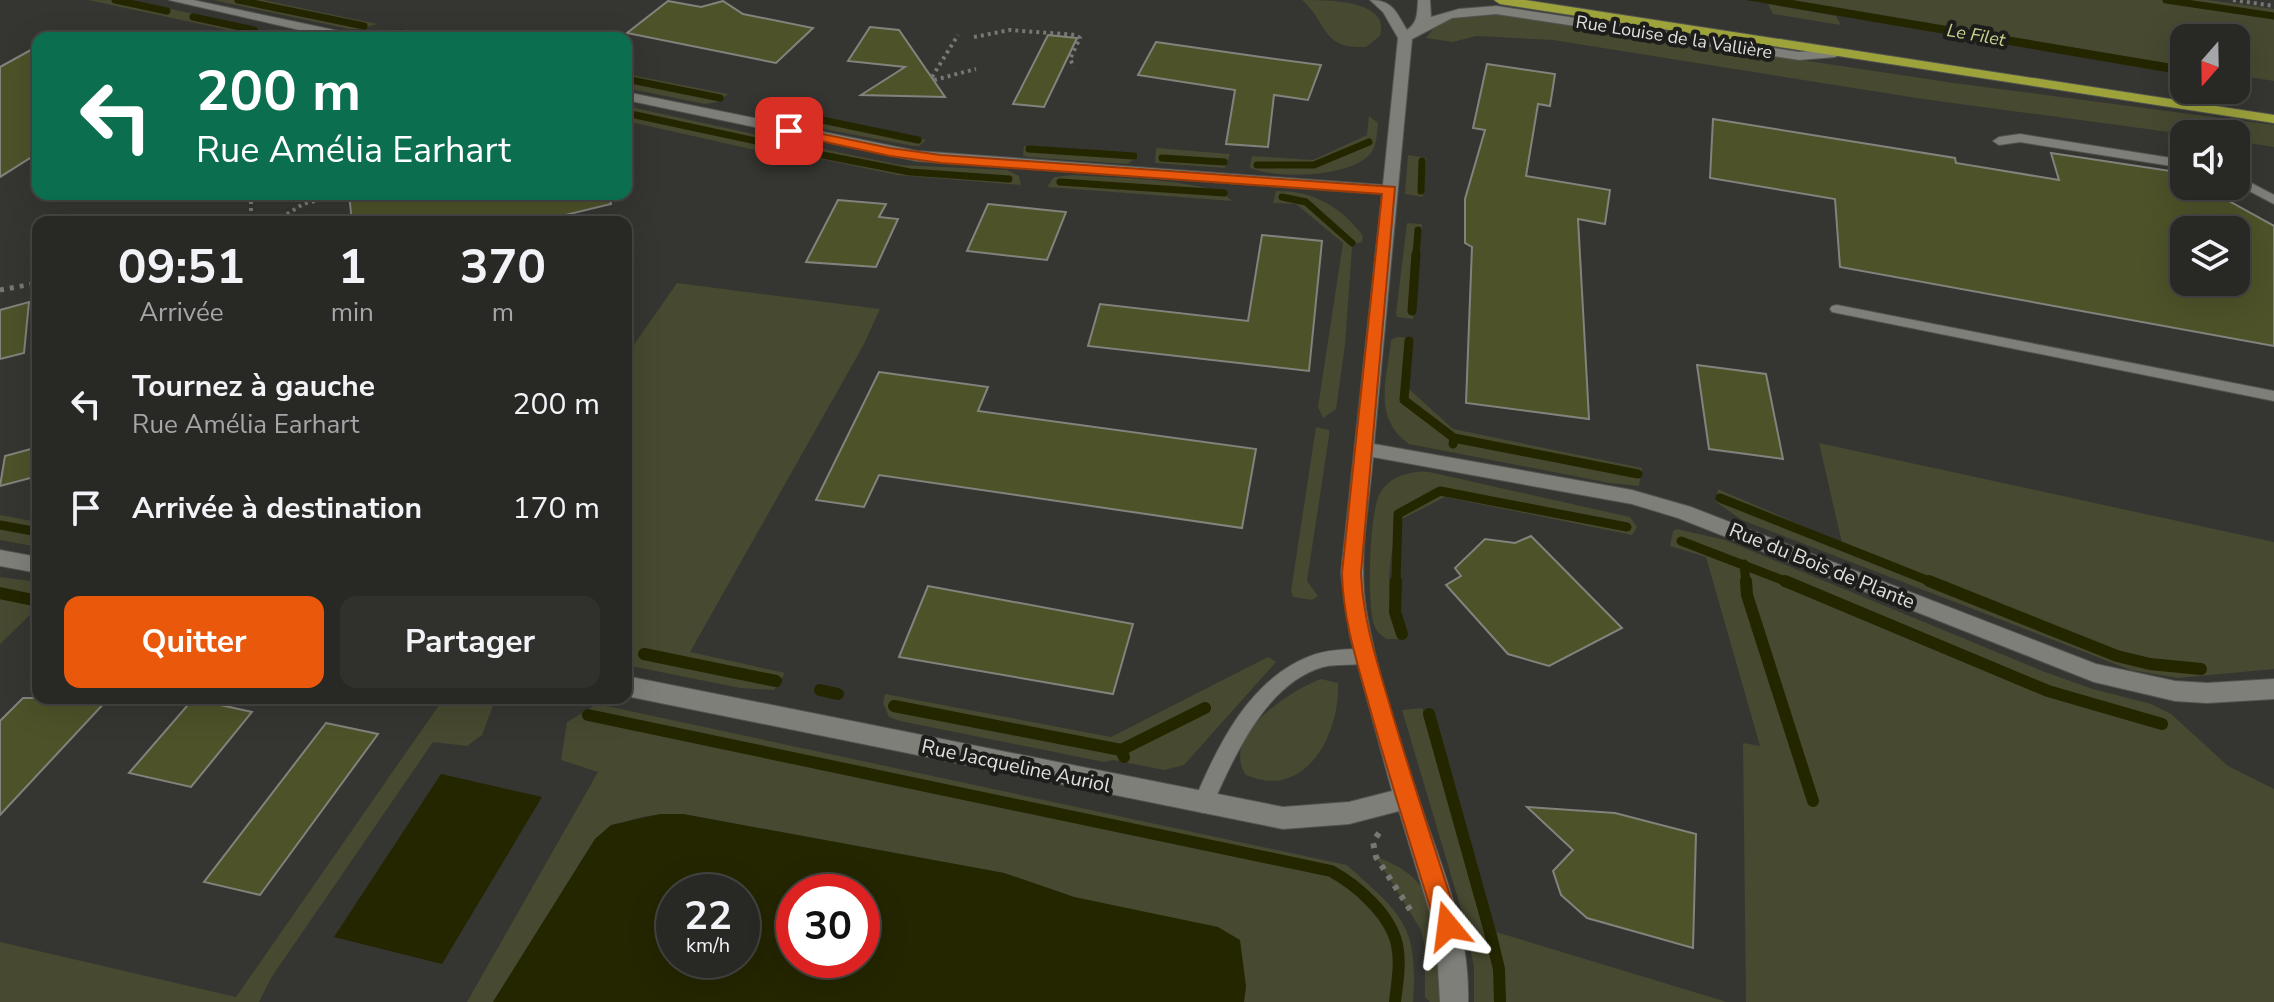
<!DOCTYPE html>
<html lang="fr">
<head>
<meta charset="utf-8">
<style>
  body { margin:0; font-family:"Nunito Sans",sans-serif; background:#30302d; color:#f1f3f6; height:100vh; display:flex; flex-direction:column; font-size:30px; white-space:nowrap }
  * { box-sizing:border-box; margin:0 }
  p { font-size:26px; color:#a5a6a7 }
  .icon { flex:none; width:44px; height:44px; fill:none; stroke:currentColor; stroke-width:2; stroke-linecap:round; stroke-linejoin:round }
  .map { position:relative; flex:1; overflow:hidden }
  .side { position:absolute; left:32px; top:216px; width:600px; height:488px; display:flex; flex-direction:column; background:#282825; border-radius:16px; box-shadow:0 8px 32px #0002,0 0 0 2px #444442 }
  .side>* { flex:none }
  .hud { position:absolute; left:32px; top:32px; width:600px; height:168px; border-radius:16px; box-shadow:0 8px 32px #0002,0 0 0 2px #444442; background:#0b6e4f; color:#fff; overflow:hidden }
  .needle { width:52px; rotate:200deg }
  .buttons { position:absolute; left:2170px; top:24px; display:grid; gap:16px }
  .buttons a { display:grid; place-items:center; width:80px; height:80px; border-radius:16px; background:#282825; box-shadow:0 8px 32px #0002,0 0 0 2px #444442; font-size:40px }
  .speed { position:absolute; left:656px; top:874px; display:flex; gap:16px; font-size:40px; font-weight:700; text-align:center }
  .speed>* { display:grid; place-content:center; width:104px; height:104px; border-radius:50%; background:#282825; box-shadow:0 8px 32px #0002,0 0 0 2px #444442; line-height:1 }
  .speed small { font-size:20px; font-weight:400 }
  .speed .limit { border:12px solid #d22; background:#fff; color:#111 }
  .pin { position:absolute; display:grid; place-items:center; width:68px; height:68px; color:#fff; margin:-34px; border-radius:16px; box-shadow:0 4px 12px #0006 }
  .me { position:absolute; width:88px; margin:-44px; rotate:344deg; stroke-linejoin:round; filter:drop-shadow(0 0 6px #0008) }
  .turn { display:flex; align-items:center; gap:28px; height:168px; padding:0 32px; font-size:36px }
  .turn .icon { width:104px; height:104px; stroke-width:2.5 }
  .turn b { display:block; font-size:56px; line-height:68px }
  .eta { display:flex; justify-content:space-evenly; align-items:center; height:136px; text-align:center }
  .eta b { font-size:48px; font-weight:700; line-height:56px }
  .cta { display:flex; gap:16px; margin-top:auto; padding:16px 32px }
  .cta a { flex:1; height:92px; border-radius:16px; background:#ea580c; color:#fff; font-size:32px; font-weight:700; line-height:92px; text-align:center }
  .cta a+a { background:#30302d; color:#f1f3f6 }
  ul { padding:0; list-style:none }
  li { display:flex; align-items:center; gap:24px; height:104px; padding:0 32px }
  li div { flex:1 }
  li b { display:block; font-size:30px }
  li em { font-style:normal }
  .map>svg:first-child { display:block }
</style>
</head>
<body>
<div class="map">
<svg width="2274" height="1002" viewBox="0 0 2274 1002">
  <rect width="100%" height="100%" fill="#353631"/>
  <g fill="#474930">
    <polygon points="88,0 130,0 257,28 247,34"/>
    <polygon points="213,0 263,0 377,24 361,29 349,29"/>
    <path d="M1302,0C1329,0 1391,0 1380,36L1366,47C1321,49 1329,24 1302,0Z"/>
    <polygon points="1792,0 2208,0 2274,9 2274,81 2236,75 2236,38 2184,38 2184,66"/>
    <polygon points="1768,4 1836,16 1841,25 1773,14"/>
    <path d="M1489,13L1954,83L2274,125V147L2236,141V134H2184L1923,99L1553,40L1476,36L1453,42L1426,38C1440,16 1465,16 1489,13Z"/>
    <polygon points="626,74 728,94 717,102 705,104 626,88"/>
    <polygon points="626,106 768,137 773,141 768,153 626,121"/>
    <polygon points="762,107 910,137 926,140 919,146 913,146 767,118 758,114"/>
    <path d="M1369,116L1378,123C1377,132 1377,145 1371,153C1351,178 1277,179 1250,168L1252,156L1313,160L1367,135Z"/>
    <polygon points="803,145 900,165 1007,170 1019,176 1021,185 897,175 788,152 793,147"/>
    <polygon points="1024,146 1138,154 1138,157 1127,164 1027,157 1023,155"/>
    <polygon points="1156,148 1230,154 1225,168 1155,163"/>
    <polygon points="1408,155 1426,158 1423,197 1405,194"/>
    <path d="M1072,175C1104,178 1215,178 1232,201L1047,187L1054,177Z"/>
    <path d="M1276,191C1312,190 1342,207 1363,236L1362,242L1353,244L1352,248L1345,345L1336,409L1323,418L1318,407L1343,243L1296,204L1273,203Z"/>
    <polygon points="1407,223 1422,224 1413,319 1397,317 1396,314"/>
    <polygon points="677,283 880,309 863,346 690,652 785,673 774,690 740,688 626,665 626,356"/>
    <path d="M1397,337L1412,338L1408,388L1453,429L1642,468L1639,486L1610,483L1409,444C1372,418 1387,379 1391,340Z"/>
    <polygon points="1316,427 1329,430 1329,436 1307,581 1318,596 1312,600 1293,597 1291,591"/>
    <polygon points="1819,443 2274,542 2274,669 2178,678 2131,670 1742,520 1716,502 1718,489 1842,543"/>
    <path d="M1429,472L1630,517L1637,527L1632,535L1445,497L1398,521C1389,561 1383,600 1399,639H1387C1381,636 1377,632 1374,625C1367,604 1369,513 1380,493C1390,476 1411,470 1429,472Z"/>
    <polygon points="0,515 38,522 38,547 0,540"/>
    <polygon points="1677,529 1725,540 2045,672 2093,689 2151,704 2171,714 2228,766 2274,789 2274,1002 1746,1002 1743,743 1760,746 1706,557 1670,546 1673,531"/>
    <polygon points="0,577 38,582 38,611 34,611 0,644"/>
    <polygon points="1268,657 1276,662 1184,765 1164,770 1113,760 1104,762 900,721 889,717 883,703 885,694 1111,737"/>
    <path d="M1321,679L1338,683C1340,734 1306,801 1246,775C1219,736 1291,690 1321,679Z"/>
    <polygon points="444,698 496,698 482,735 467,746 433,742 271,978 259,1002 0,1002 0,942 236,997"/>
    <path d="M597,704L1347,865C1401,914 1419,924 1413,1002H1244L1246,986L1127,909L1074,897L1004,873L683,814C650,813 621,818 595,839L493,1002H467L598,772L561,760L567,722Z"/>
    <polygon points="1422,708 1496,932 1727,1002 1474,1002 1474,967 1464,919 1402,710"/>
    <path d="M1376,857C1447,880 1440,940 1443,1002H1430L1425,997V947L1421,930Z"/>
  </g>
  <g fill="#242600" fill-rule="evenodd">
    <polygon points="1746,0 1792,0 2184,66 2184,75"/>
    <polygon points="441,774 542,797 442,964 334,937"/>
    <path d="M660,814H683L1004,873L1074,897L1218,927L1240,940L1246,986L1244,1002H493L595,839L611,825ZM674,892H742V960H674ZM794,892H862V960H794Z"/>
  </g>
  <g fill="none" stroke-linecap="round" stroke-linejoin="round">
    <g stroke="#242600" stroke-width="7">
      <polyline points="115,0 167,11"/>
      <polyline points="238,0 364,26"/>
      <polyline points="2166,0 2274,16"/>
      <polyline points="193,17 254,30"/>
      <polyline points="400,33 425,38"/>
      <polyline points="626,79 720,98"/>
      <polyline points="769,109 918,140"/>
      <polyline points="626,113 765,143"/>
      <polyline points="1029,149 1134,156"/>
      <polyline points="797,150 910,172 1009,179"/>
      <polyline points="1162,158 1224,162"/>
      <polyline points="1257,165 1314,165 1369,142"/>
      <polyline points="1060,182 1224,193"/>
      <polyline points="1421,191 1422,161"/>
      <polyline points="1282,197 1306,202 1352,243"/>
      <polyline points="1416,256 1418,230"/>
    </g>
    <g stroke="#242600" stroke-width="9">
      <polyline points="1412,311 1416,254"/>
      <polyline points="1409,341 1404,400 1454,438"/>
      <polyline points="1453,444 1454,438 1638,474"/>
      <polyline points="1720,498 1934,583"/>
      <polyline points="0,525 38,532"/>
      <polyline points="1681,541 1790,583"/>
      <polyline points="1744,564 1746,583"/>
      <polyline points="1396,583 1398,514 1440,491 1627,527"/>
    </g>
    <g stroke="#242600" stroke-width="12">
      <polyline points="1396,581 1395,612 1402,634"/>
      <polyline points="1746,581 1747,595 1813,801"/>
      <polyline points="1785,581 2048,691 2162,724"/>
      <polyline points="1929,581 2117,656 2150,664 2201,669"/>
      <polyline points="0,593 38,601"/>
      <polyline points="644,654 776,681"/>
      <polyline points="820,690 838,694"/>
      <polyline points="894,706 1121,750"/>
      <polyline points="1429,714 1490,932 1499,969 1500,1002"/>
      <path d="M588,715L1331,871C1357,885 1391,915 1397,945C1401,963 1397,984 1395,1002"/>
      <polyline points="1124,757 1121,750 1205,708"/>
    </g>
  </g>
  <g fill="#4e5229" stroke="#82837d" stroke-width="2" fill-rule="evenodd">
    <polygon points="668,1 701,7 723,1 743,14 813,28 776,63 627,33"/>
    <polygon points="870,27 899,30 945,97 861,95 905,67 848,61"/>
    <polygon points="1048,35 1077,38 1044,107 1013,104"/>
    <polygon points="1156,42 1261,57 1321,65 1308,100 1274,95 1268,147 1226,144 1235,90 1138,75"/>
    <polygon points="38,46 38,153 0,177 0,67"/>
    <polygon points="1487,64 1555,74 1550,106 1538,104 1526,176 1610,190 1605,224 1578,219 1589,419 1466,403 1472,247 1465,243 1465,199 1485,130 1473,128"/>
    <path d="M1713,119L1955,158L1956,163L2059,180L2051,153L2184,173V186H2208L2211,191L2274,226V346L1840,267L1835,199L1710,178ZM2184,230H2236V282H2184Z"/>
    <polygon points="349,194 445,194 463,198 483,194 609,194 611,204 536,222 352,222"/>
    <polygon points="838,200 886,204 879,217 898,219 876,267 806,262"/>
    <polygon points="988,204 1066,212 1047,260 967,251"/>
    <polygon points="1262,235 1322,241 1309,371 1088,346 1100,304 1248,321"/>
    <polygon points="29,302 24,353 0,359 0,310"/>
    <polygon points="1697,365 1766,374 1783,459 1709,449"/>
    <polygon points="879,372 988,387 978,411 1256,449 1242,528 879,475 864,507 816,500"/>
    <polygon points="38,447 38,476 0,486 5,456"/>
    <polygon points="1531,536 1622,628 1549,666 1508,654 1446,585 1461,576 1455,568 1485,539 1515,543"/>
    <polygon points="928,586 1133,624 1113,694 899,657"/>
    <polygon points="23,698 109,698 0,815 0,721"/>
    <polygon points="193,699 252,712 191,787 129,773"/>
    <polygon points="326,723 378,734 260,895 204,882"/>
    <polygon points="1527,807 1615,813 1696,834 1693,948 1587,918 1561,895 1553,871 1573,850"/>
  </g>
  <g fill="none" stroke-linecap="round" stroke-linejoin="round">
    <defs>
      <g id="lane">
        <polygon points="2020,134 2184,160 2184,168 2020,142 1999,145 1993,141 1999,137"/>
        <polygon points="2236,175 2274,195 2274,204 2236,184"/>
        <polygon points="1837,305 2274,391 2274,401 1832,312 1830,309 1832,306"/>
        <path d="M1366,649L1372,651L1375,656L1372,661C1357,667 1339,663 1323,667C1264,684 1233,760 1210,810L1203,813L1196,810L1193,804C1217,746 1251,675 1316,654C1333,649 1349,649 1366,649Z"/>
      </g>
      <g id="street">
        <polygon points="169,0 193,0 353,34 360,38 334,38"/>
        <path d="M1370,0C1393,0 1396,12 1407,30C1418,22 1417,14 1418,0H1430L1431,17L1459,9L1496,6L1799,52L1835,49L1842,53L1835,57L1799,60L1496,14L1452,18L1412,39L1374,444L1632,490L1691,507L2096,664L2175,681L2207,683L2274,679V699L2207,703L2175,701L2094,682L1678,518L1632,504L1373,457C1369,507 1358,559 1366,609C1378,680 1403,752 1426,820C1447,880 1470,937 1468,1002H1440L1436,933L1399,811L1349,824L1283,829L626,696V676L1283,807L1349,802L1392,791L1350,636L1341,573L1382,194L917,161L626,100V92L917,151L1383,185L1398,38L1383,12Z"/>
        <polygon points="0,550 38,557 38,573 0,566"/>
      </g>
      <polygon id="primary" points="1494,0 1525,0 2274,115 2274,123 1500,4"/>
    </defs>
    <use href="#lane" stroke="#535450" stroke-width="2"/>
    <use href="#street" stroke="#535450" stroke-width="2"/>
    <use href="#primary" stroke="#535450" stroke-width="2"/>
    <g stroke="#777773" stroke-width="4" stroke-dasharray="3 4" stroke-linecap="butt">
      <polyline points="2233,0 2274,6"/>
      <polyline points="974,37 1010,30 1076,35 1080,38 1070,59 1074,67"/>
      <polyline points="932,77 958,35"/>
      <polyline points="934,80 976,69"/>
      <polyline points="251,194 251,222"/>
      <polyline points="281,218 303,204 343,194"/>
      <polyline points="263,222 281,218 292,222"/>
      <polyline points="329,222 351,217"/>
    </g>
    <polyline stroke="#777773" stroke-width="5" stroke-dasharray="4 6" stroke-linecap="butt" points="0,290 38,283"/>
    <polyline stroke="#777773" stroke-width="6" stroke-dasharray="5 7" stroke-linecap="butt" points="1379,833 1373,842 1376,857 1411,911"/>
    <use href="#lane" fill="#7e7f79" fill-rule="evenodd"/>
    <use href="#street" fill="#7e7f79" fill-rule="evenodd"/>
    <use href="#primary" fill="#9da23b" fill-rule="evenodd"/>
  </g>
  <path fill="#ea580c" stroke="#983908" stroke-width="2" d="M789,127L890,148L941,155L1395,187L1361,573C1363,623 1379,668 1393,716C1414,786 1437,856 1460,926L1456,934L1448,937L1440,934L1436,926C1414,856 1392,786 1372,716C1359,668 1343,623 1342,573L1382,194L941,163L890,156L784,133L782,131Z"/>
  <g text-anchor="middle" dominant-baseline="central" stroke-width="8" stroke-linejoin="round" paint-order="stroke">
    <g font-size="18" font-style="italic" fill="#cbd28d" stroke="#1d1d1b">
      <text transform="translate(1976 35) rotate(10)">Le Filet</text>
    </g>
    <g font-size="18" fill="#dfdfdc" stroke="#1d1d1b">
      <text transform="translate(1674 37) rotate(9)">Rue Louise de la Vallière</text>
    </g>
    <g font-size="20" fill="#dfdfdc" stroke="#1d1d1b">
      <text transform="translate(1822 566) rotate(22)">Rue du Bois de Plante</text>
      <text transform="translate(1016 766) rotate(12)">Rue Jacqueline Auriol</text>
    </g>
  </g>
</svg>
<div class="buttons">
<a><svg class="needle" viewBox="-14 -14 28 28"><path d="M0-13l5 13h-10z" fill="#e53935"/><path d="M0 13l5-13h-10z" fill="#a5a6a7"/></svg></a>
<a><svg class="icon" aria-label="sound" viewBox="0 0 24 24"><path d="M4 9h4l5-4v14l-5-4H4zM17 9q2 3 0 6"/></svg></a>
<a><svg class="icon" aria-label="layers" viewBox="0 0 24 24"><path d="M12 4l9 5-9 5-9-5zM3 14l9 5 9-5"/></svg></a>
</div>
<div class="speed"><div>22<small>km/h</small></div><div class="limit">30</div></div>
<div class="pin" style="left:789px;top:131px;background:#d93025"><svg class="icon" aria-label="arrive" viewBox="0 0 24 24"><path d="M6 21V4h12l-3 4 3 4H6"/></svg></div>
<svg class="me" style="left:1448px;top:926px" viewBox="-20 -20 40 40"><path d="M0-17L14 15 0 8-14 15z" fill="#ea580c" stroke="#fff" stroke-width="4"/></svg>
<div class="hud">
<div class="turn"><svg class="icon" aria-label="left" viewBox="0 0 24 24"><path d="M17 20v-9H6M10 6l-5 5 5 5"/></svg><div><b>200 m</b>Rue Amélia Earhart</div></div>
</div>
<section class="side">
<div class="eta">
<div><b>09:51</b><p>Arrivée</p></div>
<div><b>1</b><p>min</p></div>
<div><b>370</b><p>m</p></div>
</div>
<ul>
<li><svg class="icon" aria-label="left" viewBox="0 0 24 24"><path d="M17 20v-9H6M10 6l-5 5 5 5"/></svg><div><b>Tournez à gauche</b><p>Rue Amélia Earhart</p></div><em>200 m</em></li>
<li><svg class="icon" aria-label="arrive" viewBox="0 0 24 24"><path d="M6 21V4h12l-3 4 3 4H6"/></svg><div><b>Arrivée à destination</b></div><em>170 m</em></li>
</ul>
<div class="cta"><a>Quitter</a><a>Partager</a></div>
</section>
</div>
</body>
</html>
